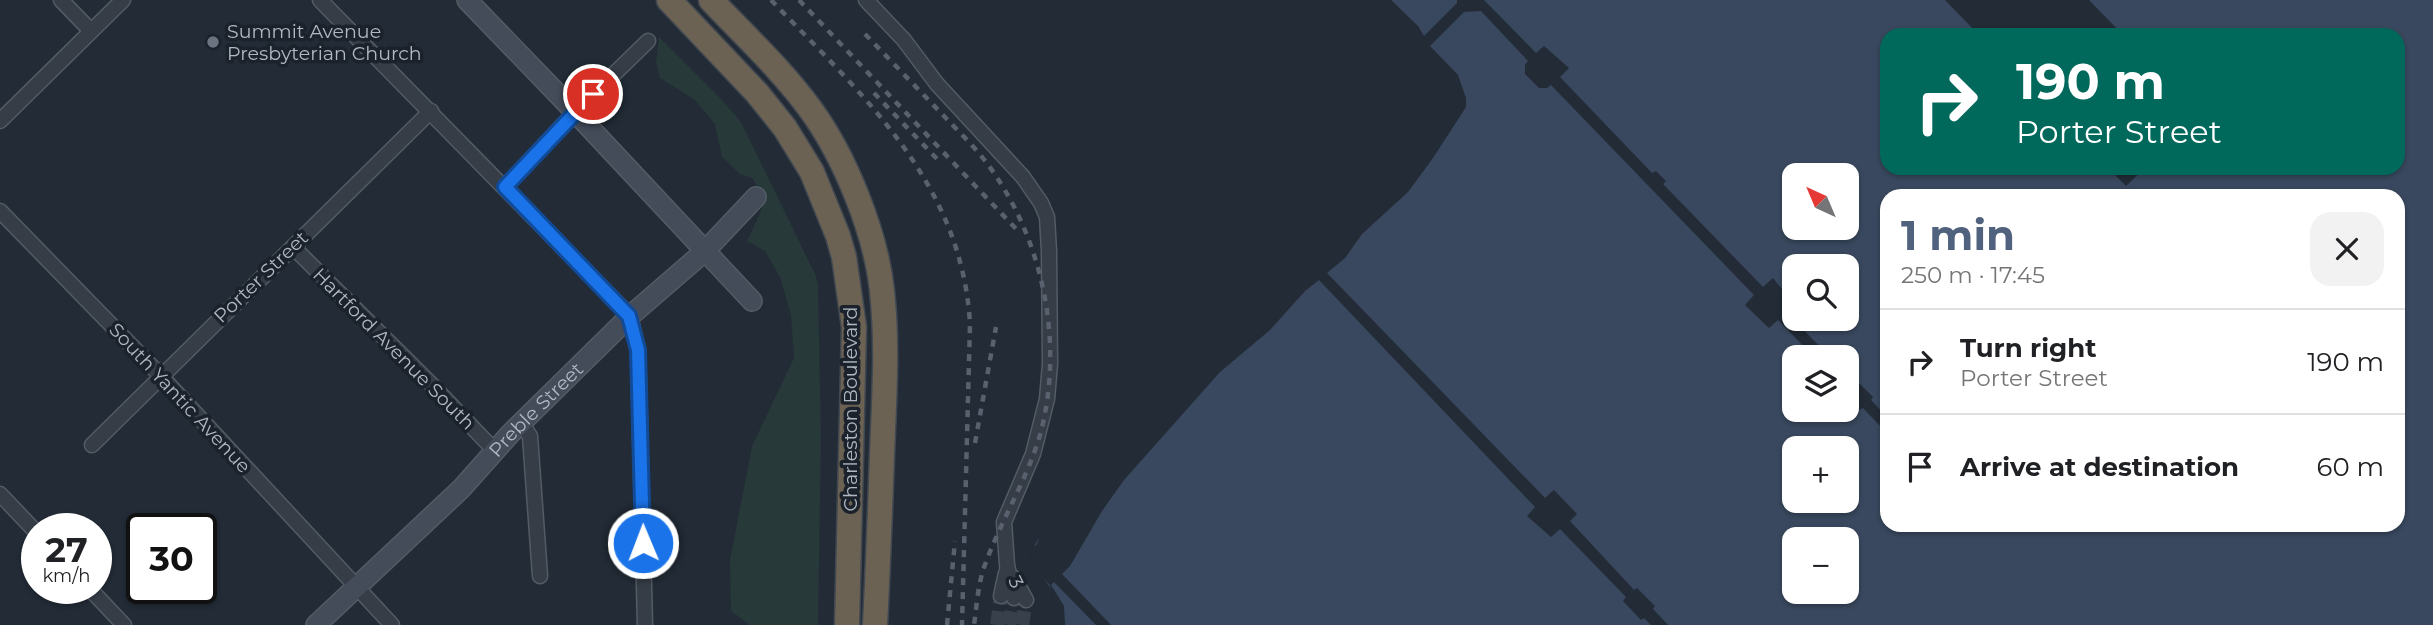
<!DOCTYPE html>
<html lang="en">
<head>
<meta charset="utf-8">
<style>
  body { margin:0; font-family:Montserrat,sans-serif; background:#f2f2f2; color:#202124; height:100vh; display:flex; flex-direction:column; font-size:26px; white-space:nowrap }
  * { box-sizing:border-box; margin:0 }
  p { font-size:23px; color:#757577 }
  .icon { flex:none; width:38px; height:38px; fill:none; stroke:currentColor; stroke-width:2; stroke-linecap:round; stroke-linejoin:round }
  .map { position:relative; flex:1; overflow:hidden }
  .drawer { position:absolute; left:1880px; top:189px; width:525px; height:343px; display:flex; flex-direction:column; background:#fff; border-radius:21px; box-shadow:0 2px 5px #0004 }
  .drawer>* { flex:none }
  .hud { position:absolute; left:1880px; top:28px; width:525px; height:147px; border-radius:21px; box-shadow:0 2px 5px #0004; background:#00695c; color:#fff; overflow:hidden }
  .needle { width:46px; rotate:316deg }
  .buttons { position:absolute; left:1782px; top:163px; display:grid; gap:14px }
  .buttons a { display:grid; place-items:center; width:77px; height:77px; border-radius:14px; background:#fff; box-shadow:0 2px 5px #0004; font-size:35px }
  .speed { position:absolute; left:21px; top:513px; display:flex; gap:14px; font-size:35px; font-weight:700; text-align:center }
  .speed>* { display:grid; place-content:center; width:91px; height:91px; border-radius:50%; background:#fff; box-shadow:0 2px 5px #0004; line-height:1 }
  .speed small { font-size:18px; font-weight:400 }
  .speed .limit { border:4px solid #111; border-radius:10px; background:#fff; color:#111 }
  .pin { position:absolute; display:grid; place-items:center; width:60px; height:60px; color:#fff; margin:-30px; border:4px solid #fff; border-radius:50%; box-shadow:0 2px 7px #0007 }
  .me { position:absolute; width:77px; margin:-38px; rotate:359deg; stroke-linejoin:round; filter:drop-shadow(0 0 5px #0008) }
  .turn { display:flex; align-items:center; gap:24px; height:147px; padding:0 21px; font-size:32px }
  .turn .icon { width:91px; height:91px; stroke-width:2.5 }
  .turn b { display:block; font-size:49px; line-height:60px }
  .round { display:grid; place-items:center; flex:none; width:74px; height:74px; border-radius:21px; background:#f2f2f2 }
  .head { display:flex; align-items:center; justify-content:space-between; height:119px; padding:0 21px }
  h1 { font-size:42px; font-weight:700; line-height:52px; color:#50627e }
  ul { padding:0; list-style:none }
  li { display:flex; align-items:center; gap:21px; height:105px; padding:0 21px; border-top:2px solid #e0e0e0 }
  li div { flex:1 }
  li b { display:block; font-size:26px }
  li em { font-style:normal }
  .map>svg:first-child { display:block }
</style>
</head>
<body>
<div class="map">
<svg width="2433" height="625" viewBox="0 0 2433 625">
  <rect width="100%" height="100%" fill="#222b36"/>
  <polygon fill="#273939" points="659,37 722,100 741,122 816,276 818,286 821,438 818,625 750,625 731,611 730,560 752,446 794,358 791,315 780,277 765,251 747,241 761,211 763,195 752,178 740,174 722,157 715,124 695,100 660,78 656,63"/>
  <path fill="#39485e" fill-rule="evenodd" d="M1370,0H2433V625H1054C1061,592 1047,581 1025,559L1040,537L1329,232L1449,101L1438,78ZM1886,35H2398V168H1886ZM1794,175H1846V228H1794ZM1886,196H2398V525H1886ZM1794,266H1846V318H1794ZM1794,357H1846V410H1794ZM1794,448H1846V500H1794ZM1794,539H1846V592H1794Z"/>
  <g fill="#222b36">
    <polygon points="1366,0 1391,0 1418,26 1424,36 1457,3 1457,0 1484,0 1536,53 1544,46 1569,68 1560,77 1652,173 1656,171 1666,181 1663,184 1763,287 1773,278 1794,304 1786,312 1830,357 1814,357 1778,320 1769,328 1745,305 1754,295 1551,85 1547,88 1539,88 1525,74 1525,65 1528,61 1481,11 1464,12 1430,46 1458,75 1466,98 1466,107 1433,158 1408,192 1362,234 1345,258 1327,273 1545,498 1554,490 1577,514 1570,521 1634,590 1637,588 1655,606 1653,609 1668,625 1651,625 1644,618 1641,620 1623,601 1626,597 1560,529 1551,537 1527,516 1535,507 1319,280 1305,291 1270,330 1220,372 1124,480 1102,511 1070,566 1062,574 1111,625 1096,625 1054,582 1051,585 1064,606 1065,625 1050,625 1054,608 1050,585 1025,559 1028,555 1026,553 1032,544 1035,546 1037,544 1044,524 1081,467 1327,230 1408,144 1445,100 1435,80"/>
    <polygon points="1945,0 2089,0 2123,35 1979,35"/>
    <polygon points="2108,168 2145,168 2126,186"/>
    <polygon points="1846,374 1852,380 1854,378 1873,397 1871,400 1886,416 1886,432 1863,408 1859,410 1846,397"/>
  </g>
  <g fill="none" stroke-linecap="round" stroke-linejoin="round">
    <g stroke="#37404b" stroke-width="14" stroke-dasharray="14 7" stroke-linecap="butt">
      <polyline points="997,625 1001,596"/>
      <polyline points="1009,625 1014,598"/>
      <polyline points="1022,625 1026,600"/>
    </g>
    <defs>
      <g id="street">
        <polyline points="61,0 91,31"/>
        <polyline points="320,0 630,316 638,350 645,625"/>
        <polyline points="866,0 904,40 937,84 1023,177 1041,203 1047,217 1049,251 1050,364 1047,399 1033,454 1004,522 1007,565 1014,598"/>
        <polyline points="0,121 123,0"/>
        <polyline points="505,187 575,112 648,41"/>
        <polyline points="0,211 160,375 392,625"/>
        <polyline points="293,247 432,385 495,451"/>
        <polyline points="521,423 530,436 540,576"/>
        <polyline points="92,445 431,111"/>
        <polyline points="0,494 37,533"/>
        <polyline points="1014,578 1026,600"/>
        <polyline points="89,588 124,625"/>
        <polyline points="1001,596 1006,573"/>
      </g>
      <g id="secondary">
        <polyline points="467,0 575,112 752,301"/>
        <path id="s1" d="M316,625L461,489L510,434L630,316L704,252L756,197"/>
      </g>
      <g id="highway">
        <polyline points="669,0 757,93 785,128 812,172 838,236 844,257 854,327 847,625"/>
        <path d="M711,0C745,36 782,70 811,110C845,157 876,233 882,291C888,346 884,400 882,455C880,512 878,568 875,625"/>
      </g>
    </defs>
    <use href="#street" stroke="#535b64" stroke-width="17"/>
    <use href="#secondary" stroke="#535b64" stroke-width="22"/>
    <use href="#highway" stroke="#404851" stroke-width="27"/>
    <use href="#street" stroke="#363d47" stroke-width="14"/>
    <use href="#secondary" stroke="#444c59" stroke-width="19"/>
    <use href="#highway" stroke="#6c6253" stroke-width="24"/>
    <g stroke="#58616d" stroke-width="4.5" stroke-dasharray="7 7" stroke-linecap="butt">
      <path d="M771,0C862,95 962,182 970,324L962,625"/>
      <polyline points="799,0 1019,232"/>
      <path d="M865,34C891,61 917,88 943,115C957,130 973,145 986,162C1043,237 1065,343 1040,435C1027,479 1002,519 986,562C978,582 977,604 974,625"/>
      <polyline points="874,93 939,161"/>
      <polyline points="975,443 996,327"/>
      <polyline points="947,625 955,541"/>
    </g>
  </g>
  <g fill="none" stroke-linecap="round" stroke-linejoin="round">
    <defs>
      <polyline id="route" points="593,94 505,187 629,316 638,350 643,543"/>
    </defs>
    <use href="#route" stroke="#114b97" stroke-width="18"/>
    <use href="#route" stroke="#1a73e8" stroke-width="12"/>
  </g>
  <circle fill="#6b7280" stroke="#1b222b" stroke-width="2.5" cx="213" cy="42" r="7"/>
  <g text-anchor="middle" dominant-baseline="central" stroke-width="7" stroke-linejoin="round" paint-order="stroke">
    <g font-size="19" fill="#b0b8c3" stroke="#1b222b" text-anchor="start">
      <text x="227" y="31">Summit Avenue<tspan x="227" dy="22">Presbyterian Church</tspan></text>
    </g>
    <g font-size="19" fill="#b0b8c3" stroke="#1b222b">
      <text transform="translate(261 277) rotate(-44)">Porter Street</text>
      <text transform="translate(394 349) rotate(45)">Hartford Avenue South</text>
      <text transform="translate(180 398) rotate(47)">South Yantic Avenue</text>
      <text transform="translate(850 409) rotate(-90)">Charleston Boulevard</text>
      <text stroke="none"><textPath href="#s1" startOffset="308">Preble Street</textPath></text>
      <text transform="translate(1016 582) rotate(63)">3</text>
    </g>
  </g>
</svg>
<div class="buttons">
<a><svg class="needle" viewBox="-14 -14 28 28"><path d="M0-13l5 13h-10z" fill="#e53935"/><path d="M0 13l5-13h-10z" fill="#757577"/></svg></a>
<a><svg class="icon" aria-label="search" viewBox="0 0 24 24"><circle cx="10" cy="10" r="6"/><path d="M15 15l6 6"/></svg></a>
<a><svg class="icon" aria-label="layers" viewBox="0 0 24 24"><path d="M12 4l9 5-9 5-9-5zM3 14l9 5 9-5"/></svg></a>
<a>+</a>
<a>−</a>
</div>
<div class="speed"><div>27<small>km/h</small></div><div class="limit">30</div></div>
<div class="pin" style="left:593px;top:94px;background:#d93025"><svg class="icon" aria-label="arrive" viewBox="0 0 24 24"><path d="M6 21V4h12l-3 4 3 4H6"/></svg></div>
<svg class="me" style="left:643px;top:543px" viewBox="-20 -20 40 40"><circle r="17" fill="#1a73e8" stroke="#fff" stroke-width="3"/><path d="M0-11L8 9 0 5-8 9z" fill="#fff"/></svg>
<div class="hud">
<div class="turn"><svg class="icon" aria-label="right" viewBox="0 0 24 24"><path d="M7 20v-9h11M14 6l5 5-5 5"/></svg><div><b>190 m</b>Porter Street</div></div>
</div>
<section class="drawer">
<div class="head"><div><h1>1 min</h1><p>250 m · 17:45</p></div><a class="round"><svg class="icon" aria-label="close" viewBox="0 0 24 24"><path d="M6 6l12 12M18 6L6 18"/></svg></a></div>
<ul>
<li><svg class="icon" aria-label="right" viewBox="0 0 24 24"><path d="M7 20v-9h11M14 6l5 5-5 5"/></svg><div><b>Turn right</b><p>Porter Street</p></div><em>190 m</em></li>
<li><svg class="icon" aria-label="arrive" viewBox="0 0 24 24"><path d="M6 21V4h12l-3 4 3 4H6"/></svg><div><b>Arrive at destination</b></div><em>60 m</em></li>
</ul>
</section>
</div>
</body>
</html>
